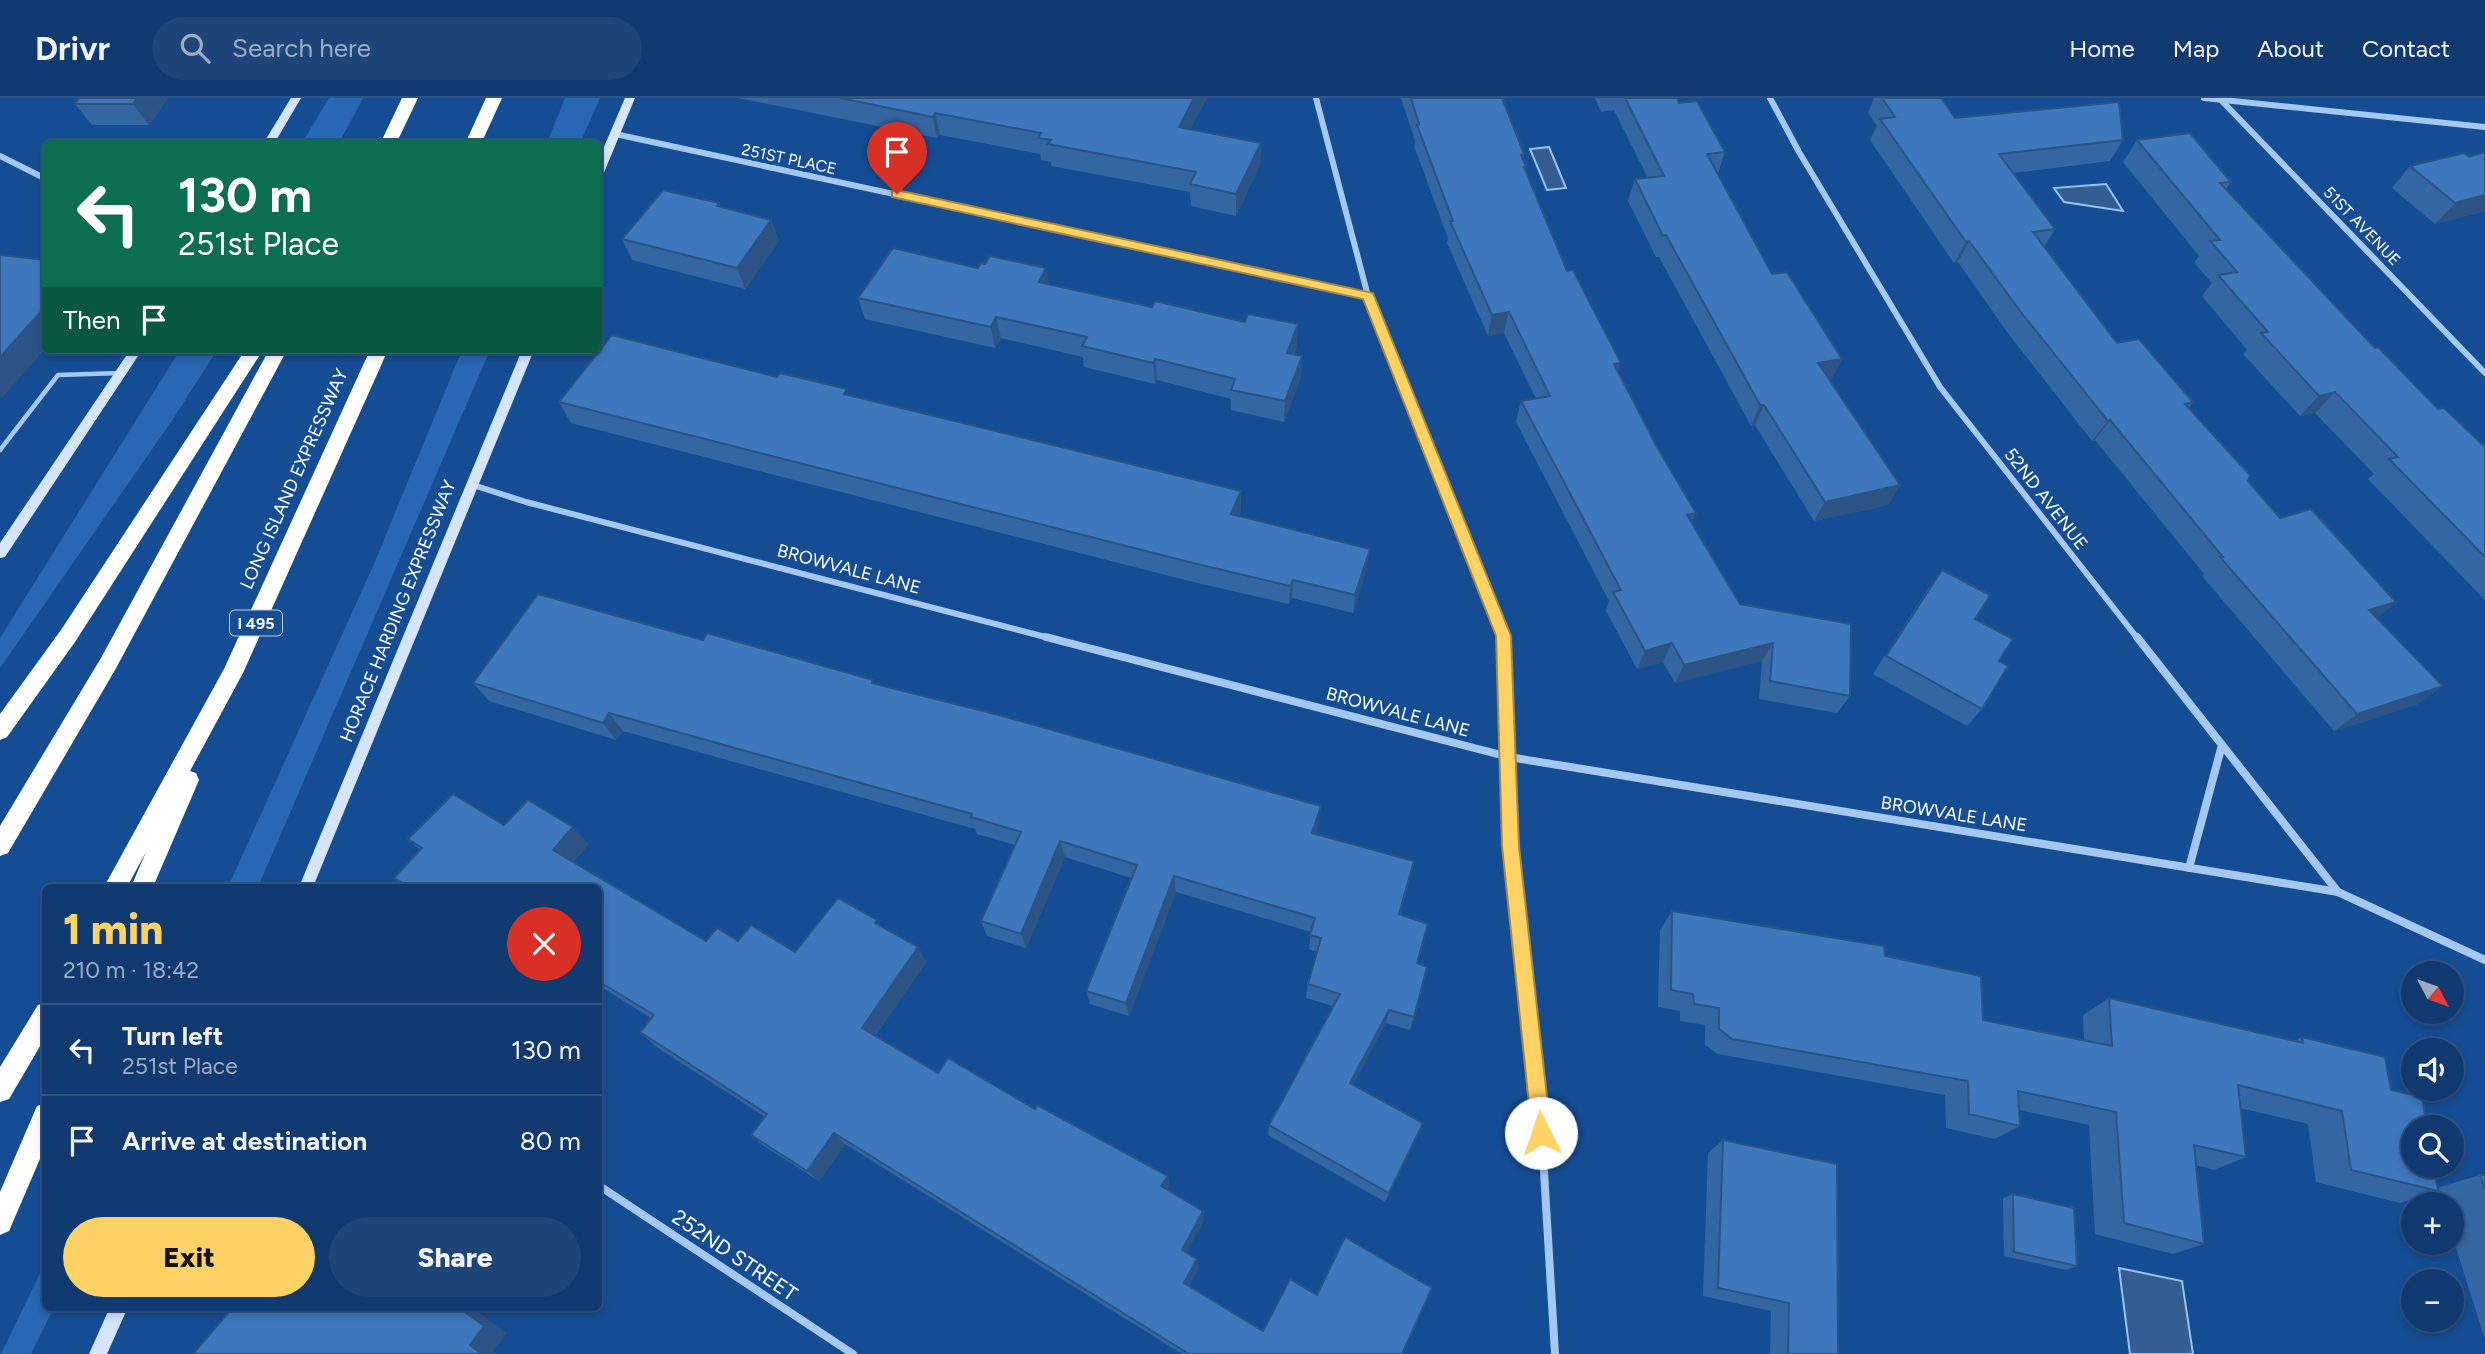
<!DOCTYPE html>
<html lang="en">
<head>
<meta charset="utf-8">
<style>
  body { margin:0; font-family:Figtree,sans-serif; background:#1e4577; color:#f1f3f6; height:100vh; display:flex; flex-direction:column; font-size:26px; white-space:nowrap }
  * { box-sizing:border-box; margin:0 }
  p { font-size:23px; color:#9cadc3 }
  .icon { flex:none; width:38px; height:38px; fill:none; stroke:currentColor; stroke-width:2; stroke-linecap:round; stroke-linejoin:round }
  .map { position:relative; flex:1; overflow:hidden }
  .drawer { position:absolute; left:42px; top:786px; width:560px; height:427px; display:flex; flex-direction:column; background:#103a6f; border-radius:10px; box-shadow:0 4px 10px #0003,0 0 0 2px #305482 }
  .drawer>* { flex:none }
  .guide { position:absolute; left:42px; top:42px; width:560px; height:214px; border-radius:10px; box-shadow:0 4px 10px #0003,0 0 0 2px #305482; background:#0b6e4f; color:#fff; overflow:hidden }
  .needle { width:46px; rotate:131deg }
  .controls { position:absolute; left:2401px; top:863px; display:grid; gap:14px }
  .controls a { display:grid; place-items:center; width:63px; height:63px; border-radius:50%; background:#103a6f; box-shadow:0 4px 10px #0003,0 0 0 2px #305482; font-size:35px }
  .pin { position:absolute; display:grid; place-items:center; width:60px; height:60px; color:#fff; margin:-72px -30px; border-radius:50% 50% 50% 0; rotate:-45deg; box-shadow:0 0 7px #0007 }
  .pin .icon { rotate:45deg }
  .me { position:absolute; width:77px; margin:-38px; rotate:356deg; stroke-linejoin:round; filter:drop-shadow(0 0 5px #0008) }
  .turn { display:flex; align-items:center; gap:24px; height:147px; padding:0 21px; font-size:32px }
  .turn .icon { width:91px; height:91px; stroke-width:2.5 }
  .turn b { display:block; font-size:49px; line-height:60px }
  .then { display:flex; align-items:center; height:66px; padding:0 21px; background:#0003; gap:14px; font-size:26px }
  .round { display:grid; place-items:center; flex:none; width:74px; height:74px; border-radius:37px; background:#1e4577 }
  .overview { display:flex; align-items:center; justify-content:space-between; height:119px; padding:0 21px }
  h1 { font-size:42px; font-weight:800; line-height:52px; color:#ffd265 }
  .action { display:flex; gap:14px; margin-top:auto; padding:14px 21px }
  .action a { flex:1; height:80px; border-radius:42px; background:#ffd265; color:#111; font-size:28px; font-weight:800; line-height:80px; text-align:center }
  .action a+a { background:#1e4577; color:#f1f3f6 }
  ul { padding:0; list-style:none }
  li { display:flex; align-items:center; gap:21px; height:91px; padding:0 21px; border-top:2px solid #305482 }
  li div { flex:1 }
  li b { display:block; font-size:26px }
  li em { font-style:normal }
  header { display:flex; align-items:center; gap:42px; box-sizing:border-box; height:98px; padding:0 35px; background:#103a6f; border-bottom:2px solid #305482 }
  header strong { font-size:33px }
  nav { display:flex; gap:38px; margin-inline-start:auto; font-size:24px }
  .search { width:490px; height:63px; background:#1e4577; display:flex; align-items:center; gap:18px; box-sizing:border-box; padding:0 24px; border-radius:38px; color:#9cadc3; font-size:26px }
  .map>svg:first-child { display:block }
</style>
</head>
<body>
<header>
<strong>Drivr</strong>
<div class="search"><svg class="icon" aria-label="search" viewBox="0 0 24 24"><circle cx="10" cy="10" r="6"/><path d="M15 15l6 6"/></svg>Search here</div>
<nav><a>Home</a><a>Map</a><a>About</a><a>Contact</a></nav>
</header>
<div class="map">
<svg width="2485" height="1256" viewBox="0 0 2485 1256">
  <rect width="100%" height="100%" fill="#154d94"/>
  <g fill="#2867b3">
    <polygon points="329,0 363,0 339,45 302,45"/>
    <polygon points="565,0 600,0 580,45 547,45"/>
    <polygon points="180,252 217,252 173,321 0,570 0,540"/>
    <polygon points="462,252 490,252 258,789 228,789 374,466"/>
    <polygon points="45,1165 46,1209 54,1209 31,1256 1,1256"/>
  </g>
  <g fill="#345d91" stroke="#97c3f4" stroke-width="2">
    <polygon points="1549,49 1566,90 1547,92 1530,51"/>
    <polygon points="2106,86 2123,113 2064,104 2054,90"/>
    <polygon points="2119,1170 2182,1183 2193,1256 2130,1256"/>
  </g>
  <g fill="none" stroke-linecap="round" stroke-linejoin="round">
    <polyline stroke="#a5c8f1" stroke-width="4.5" points="0,352 58,277 121,275"/>
    <g stroke="#a5c8f1" stroke-width="6">
      <polyline points="1316,0 1368,198 1504,541"/>
      <polyline points="1770,0 1799,54 1940,289 2138,541"/>
      <polyline points="2204,0 2485,29"/>
      <polyline points="2219,0 2485,275"/>
      <polyline points="615,36 1368,198"/>
      <polyline points="0,58 46,81"/>
      <polyline points="473,387 526,404 1053,541"/>
    </g>
    <g stroke="#a5c8f1" stroke-width="8">
      <polyline points="1046,539 1509,659 2338,794 2485,862"/>
      <polyline points="1504,539 1510,748 1540,1007 1555,1256"/>
      <polyline points="2137,539 2338,794"/>
      <polyline points="2189,770 2222,647"/>
      <polyline points="598,1087 853,1256"/>
    </g>
    <g fill="#d4e5fc" fill-rule="evenodd">
      <polygon points="291,0 301,0 274,46 263,46"/>
      <polygon points="625,0 635,0 603,77 598,80 598,63"/>
      <polygon points="130,252 142,252 5,459 0,460 0,445"/>
      <polygon points="522,252 534,252 313,789 299,789"/>
      <polygon points="110,1209 128,1209 107,1256 89,1256"/>
    </g>
    <g fill="#fff" fill-rule="evenodd">
      <polygon points="402,0 418,0 396,46 380,46"/>
      <polygon points="486,0 502,0 481,46 465,46"/>
      <polygon points="245,252 263,252 75,544 7,639 0,642 0,616 61,532"/>
      <polygon points="269,252 287,252 115,572 8,755 0,758 0,728 101,560"/>
      <polygon points="370,252 388,252 243,575 190,673 196,675 199,682 153,789 131,789 146,754 127,789 104,789 224,571"/>
      <polygon points="46,904 46,938 9,1001 0,1004 0,969 38,907"/>
      <polygon points="46,1005 46,1047 9,1133 0,1137 0,1094 37,1008"/>
    </g>
  </g>
  <g fill="#3466a2">
    <polygon points="168,0 149,27 92,27 75,6"/>
    <polygon points="738,0 1207,0 1190,31 1261,45 1260,67 1236,118 1191,108 1190,94 1051,68 1051,64 1041,62 1040,56 940,37 937,40"/>
    <polygon points="1401,0 1502,0 1524,56 1523,62 1526,68 1525,72 1567,173 1692,425 1740,506 1850,598 1837,615 1759,601 1762,563 1675,585 1663,564 1637,571 1606,513 1609,503 1516,324 1521,303 1536,301 1504,235 1488,238 1447,145 1448,140 1414,48 1415,43"/>
    <polygon points="1595,0 1677,0 1679,5 1725,54 1718,75 1772,176 1842,261 1831,282 1829,282 1900,387 1888,407 1814,423 1755,327 1751,328 1659,159 1656,159 1628,103 1635,81 1648,80 1614,12 1601,14"/>
    <polygon points="1874,0 1941,0 1955,20 2123,42 2110,63 2013,75 2055,131 2044,149 2117,245 2193,304 2189,310 2248,383 2280,420 2396,504 2377,520 2418,606 2334,633 2202,478 2204,476 2095,342 2092,343 2007,234 1958,164 1954,165 1870,42 1877,28 1868,15"/>
    <polygon points="2137,42 2231,84 2226,91 2375,250 2438,311 2485,349 2485,502 2368,381 2374,376 2315,315 2300,318 2243,256 2247,252 2202,198 2212,185 2194,165 2199,158 2123,64"/>
    <polygon points="2469,59 2485,113 2435,126 2392,90 2410,68"/>
    <polygon points="719,105 720,108 771,122 779,143 745,191 632,162 622,141"/>
    <polygon points="985,166 1049,186 1297,247 1294,256 1302,258 1301,279 1284,324 1231,312 1231,301 1157,282 1155,286 1084,269 1083,259 1001,240 995,250 865,221 858,200 978,170"/>
    <polygon points="777,279 1241,393 1241,413 1239,418 1367,470 1353,515 1292,500 1289,506 1197,485 571,325 559,304"/>
    <polygon points="1942,472 1975,521 1982,611 1967,628 1873,576 1928,491"/>
    <polygon points="703,542 874,585 1319,724 1315,736 1410,779 1400,817 1417,865 1414,919 1410,932 1386,925 1353,987 1423,1025 1385,1104 1268,1037 1269,1027 1333,908 1306,900 1308,886 1317,854 1309,851 1311,834 1176,794 1129,918 1090,906 1086,893 1131,780 1065,759 1026,850 987,838 981,823 1015,747 977,736 975,731 623,633 616,642 489,603 473,585"/>
    <polygon points="504,727 589,746 573,764 706,843 738,843 795,854 881,828 918,849 926,864 875,938 938,975 1170,1088 1167,1092 1204,1122 1186,1155 1199,1169 1189,1188 1263,1233 1402,1256 1182,1256 845,1046 819,1083 764,1048 751,1037 765,1019 655,948 640,934 651,920 598,887 598,789 406,789 394,780 420,752 408,741"/>
    <polygon points="1672,813 1885,858 1983,922 2084,942 2083,917 2109,900 2295,943 2302,939 2391,992 2437,1090 2480,1077 2485,1077 2485,1242 2452,1137 2452,1106 2442,1106 2438,1093 2400,1105 2316,1084 2308,1026 2240,1010 2246,1059 2214,1072 2196,1067 2204,1146 2173,1156 2095,1136 2089,1027 2019,1012 2020,1028 1995,1041 1946,1030 1945,997 1718,956 1705,947 1705,927 1680,923 1680,913 1658,909 1660,832"/>
    <polygon points="1723,1042 1838,1256 1770,1256 1771,1213 1703,1198 1708,1055"/>
    <polygon points="2013,1096 2077,1168 2066,1172 2004,1158 2003,1100"/>
  </g>
  <g fill="#2b5384">
    <polygon points="137,0 168,0 149,27 133,6"/>
    <polygon points="1194,0 1207,0 1180,50 1179,29"/>
    <polygon points="935,15 940,37 937,40 933,19"/>
    <polygon points="1261,45 1260,67 1236,118 1236,96"/>
    <polygon points="2485,97 2485,113 2435,126 2455,105"/>
    <polygon points="771,122 779,143 745,191 737,170"/>
    <polygon points="1969,143 1958,164 1954,165 1966,144"/>
    <polygon points="1046,170 1050,191 1039,184"/>
    <polygon points="46,208 46,250 2,300 0,299 0,259"/>
    <polygon points="1509,214 1504,235 1488,238 1492,217"/>
    <polygon points="996,219 1001,240 995,250 991,229"/>
    <polygon points="1298,226 1297,247 1286,275 1287,255"/>
    <polygon points="1302,258 1301,279 1284,324 1285,303"/>
    <polygon points="1155,261 1157,282 1155,286 1153,265"/>
    <polygon points="1842,261 1831,282 1808,286 1818,265"/>
    <polygon points="1621,265 1614,286 1614,266"/>
    <polygon points="2335,294 2315,315 2300,318 2319,298"/>
    <polygon points="1760,307 1764,307 1755,327 1751,328"/>
    <polygon points="2110,322 2095,342 2092,343 2108,323"/>
    <polygon points="1900,387 1888,407 1814,423 1825,404"/>
    <polygon points="1241,393 1241,413 1231,436 1231,416"/>
    <polygon points="1696,415 1688,435 1687,417"/>
    <polygon points="1370,451 1367,470 1353,515 1355,497"/>
    <polygon points="1293,482 1292,500 1289,506 1290,488"/>
    <polygon points="2396,504 2373,523 2369,512"/>
    <polygon points="1672,545 1663,564 1637,571 1645,553"/>
    <polygon points="1773,545 1762,563 1675,585 1684,567"/>
    <polygon points="2443,588 2418,606 2334,633 2357,616"/>
    <polygon points="609,615 623,633 616,642 603,625"/>
    <polygon points="1321,708 1319,724 1310,751 1312,735"/>
    <polygon points="573,729 589,746 569,768 553,752"/>
    <polygon points="1060,743 1065,759 1026,850 1021,836"/>
    <polygon points="1174,778 1176,794 1129,918 1126,905"/>
    <polygon points="918,849 926,864 871,943 862,930"/>
    <polygon points="1389,912 1386,925 1348,997 1350,985"/>
    <polygon points="834,1035 845,1046 819,1083 807,1073"/>
    <polygon points="1168,1078 1170,1088 1164,1098 1161,1088"/>
    <polygon points="1203,1113 1204,1122 1184,1160 1182,1152"/>
    <polygon points="1197,1161 1199,1169 1186,1193 1184,1185"/>
    <polygon points="458,1209 471,1209 507,1235 493,1253 496,1256 482,1256 470,1247"/>
  </g>
  <g fill="#3d77bc" stroke="#2b5384" stroke-width="2">
    <polygon points="79,0 137,0 133,6 75,6"/>
    <polygon points="840,0 1194,0 1179,29 1261,45 1236,96 1190,86 1196,74 1048,46 1051,42 1038,40 1041,35 935,15 933,19"/>
    <polygon points="1411,0 1502,0 1524,56 1521,57 1526,68 1524,69 1567,173 1573,172 1621,265 1614,266 1657,349 1696,415 1687,417 1740,506 1851,526 1850,598 1770,583 1773,545 1684,567 1672,545 1645,553 1613,494 1621,492 1521,303 1550,298 1509,214 1492,217 1450,123 1453,123 1417,27 1419,26"/>
    <polygon points="1625,0 1677,0 1679,5 1697,3 1725,54 1707,56 1772,176 1787,174 1842,261 1818,265 1900,387 1825,404 1764,307 1760,307 1666,137 1663,138 1635,81 1664,78"/>
    <polygon points="1882,0 1941,0 1955,20 2119,4 2123,42 1999,56 2055,131 2033,134 2117,245 2139,241 2193,304 2185,306 2250,377 2248,383 2280,420 2311,411 2396,504 2369,512 2443,588 2357,616 2220,459 2223,459 2110,322 2108,323 2020,213 1969,143 1966,144 1880,21 1895,19"/>
    <polygon points="2190,35 2231,84 2220,85 2375,250 2378,249 2438,311 2444,310 2485,349 2485,459 2389,361 2398,359 2335,294 2319,298 2261,235 2268,234 2218,177 2237,174 2210,143 2220,142 2137,42"/>
    <polygon points="2485,54 2485,97 2455,105 2410,68 2464,55 2469,59"/>
    <polygon points="663,92 719,105 717,108 771,122 737,170 622,141"/>
    <polygon points="893,150 978,170 981,165 985,166 990,158 1046,170 1039,184 1152,209 1155,203 1245,224 1248,216 1298,226 1287,255 1302,258 1285,303 1231,292 1235,281 1155,261 1153,265 1082,248 1087,239 996,219 991,229 858,200"/>
    <polygon points="0,157 46,162 46,208 0,259"/>
    <polygon points="612,237 777,279 780,275 847,291 844,296 1241,393 1231,416 1370,451 1355,497 1293,482 1290,488 1197,466 559,304"/>
    <polygon points="1942,472 1990,497 1975,521 2013,541 1999,563 2008,568 1982,611 1886,558"/>
    <polygon points="538,496 703,542 707,535 873,582 872,585 999,617 1321,708 1312,735 1414,763 1399,816 1428,826 1417,865 1427,869 1414,919 1389,912 1350,985 1423,1025 1389,1095 1269,1027 1340,896 1308,886 1321,840 1310,837 1315,820 1174,778 1126,905 1086,893 1137,767 1060,743 1021,836 981,823 1021,734 971,719 972,716 609,615 603,625 473,585"/>
    <polygon points="453,696 504,727 528,702 573,729 553,752 706,843 717,830 738,843 751,827 795,854 838,800 877,822 875,825 918,849 862,930 938,975 948,960 1035,1011 1037,1007 1168,1078 1161,1088 1203,1113 1182,1152 1197,1161 1184,1185 1263,1233 1290,1181 1317,1197 1345,1139 1432,1190 1402,1256 1189,1256 834,1035 807,1073 751,1037 767,1016 640,934 654,917 598,883 598,789 410,789 394,780 422,750 408,741"/>
    <polygon points="1672,813 1884,848 1885,858 1981,878 1983,922 2112,948 2109,900 2303,945 2302,939 2385,959 2391,992 2422,999 2427,1029 2413,1029 2413,1068 2434,1068 2438,1093 2351,1072 2342,1013 2238,987 2246,1059 2194,1047 2204,1146 2124,1125 2116,1014 2018,993 2020,1028 1969,1016 1968,983 1732,941 1719,931 1719,910 1694,906 1693,896 1671,892"/>
    <polygon points="1723,1042 1837,1066 1838,1256 1788,1256 1789,1205 1718,1190"/>
    <polygon points="2480,1077 2485,1077 2485,1091"/>
    <polygon points="2013,1096 2074,1110 2077,1168 2014,1154"/>
    <polygon points="233,1209 458,1209 484,1228 470,1247 482,1256 193,1256"/>
  </g>
  <polygon fill="#ffd265" stroke="#a68842" stroke-width="2" points="897,92 1373,195 1511,538 1519,748 1551,1035 1548,1041 1541,1044 1535,1041 1532,1035 1502,748 1496,538 1363,201 892,99 892,93"/>
  <g text-anchor="middle" dominant-baseline="central" stroke-width="7" stroke-linejoin="round" paint-order="stroke">
    <g font-size="16" fill="#fff" stroke="#154d94">
      <text transform="translate(789 61) rotate(12)">251ST PLACE</text>
      <text transform="translate(2362 128) rotate(46)">51ST AVENUE</text>
    </g>
    <rect fill="#154d94" stroke="#b9cadf" stroke-width="2" x="230" y="512.5" width="52" height="25" rx="5"/>
    <g font-size="16" font-weight="bold" fill="#fff">
      <text x="256" y="525">I 495</text>
    </g>
    <g font-size="18" fill="#fff" stroke="#154d94">
      <text transform="translate(294 381) rotate(-66)">LONG ISLAND EXPRESSWAY</text>
      <text transform="translate(2046 401) rotate(52)">52ND AVENUE</text>
      <text transform="translate(849 471) rotate(15)">BROWVALE LANE</text>
      <text transform="translate(398 513) rotate(-68)">HORACE HARDING EXPRESSWAY</text>
      <text transform="translate(1398 614) rotate(15)">BROWVALE LANE</text>
      <text transform="translate(1954 716) rotate(9)">BROWVALE LANE</text>
    </g>
    <g font-size="21" fill="#fff" stroke="#154d94">
      <text transform="translate(735 1157) rotate(34)">252ND STREET</text>
    </g>
  </g>
</svg>
<div class="controls">
<a><svg class="needle" viewBox="-14 -14 28 28"><path d="M0-13l5 13h-10z" fill="#e53935"/><path d="M0 13l5-13h-10z" fill="#9cadc3"/></svg></a>
<a><svg class="icon" aria-label="sound" viewBox="0 0 24 24"><path d="M4 9h4l5-4v14l-5-4H4zM17 9q2 3 0 6"/></svg></a>
<a><svg class="icon" aria-label="search" viewBox="0 0 24 24"><circle cx="10" cy="10" r="6"/><path d="M15 15l6 6"/></svg></a>
<a>+</a>
<a>−</a>
</div>
<div class="pin" style="left:897px;top:96px;background:#d93025"><svg class="icon" aria-label="arrive" viewBox="0 0 24 24"><path d="M6 21V4h12l-3 4 3 4H6"/></svg></div>
<svg class="me" style="left:1541px;top:1035px" viewBox="-20 -20 40 40"><circle r="19" fill="#fff"/><path d="M0-13L10 11 0 6-10 11z" fill="#ffd265"/></svg>
<div class="guide">
<div class="turn"><svg class="icon" aria-label="left" viewBox="0 0 24 24"><path d="M17 20v-9H6M10 6l-5 5 5 5"/></svg><div><b>130 m</b>251st Place</div></div>
<div class="then">Then<svg class="icon" aria-label="arrive" viewBox="0 0 24 24"><path d="M6 21V4h12l-3 4 3 4H6"/></svg></div>
</div>
<section class="drawer">
<div class="overview"><div><h1>1 min</h1><p>210 m · 18:42</p></div><a class="round" style="background:#d93025;color:#fff"><svg class="icon" aria-label="close" viewBox="0 0 24 24"><path d="M6 6l12 12M18 6L6 18"/></svg></a></div>
<ul>
<li><svg class="icon" aria-label="left" viewBox="0 0 24 24"><path d="M17 20v-9H6M10 6l-5 5 5 5"/></svg><div><b>Turn left</b><p>251st Place</p></div><em>130 m</em></li>
<li><svg class="icon" aria-label="arrive" viewBox="0 0 24 24"><path d="M6 21V4h12l-3 4 3 4H6"/></svg><div><b>Arrive at destination</b></div><em>80 m</em></li>
</ul>
<div class="action"><a>Exit</a><a>Share</a></div>
</section>
</div>
</body>
</html>
